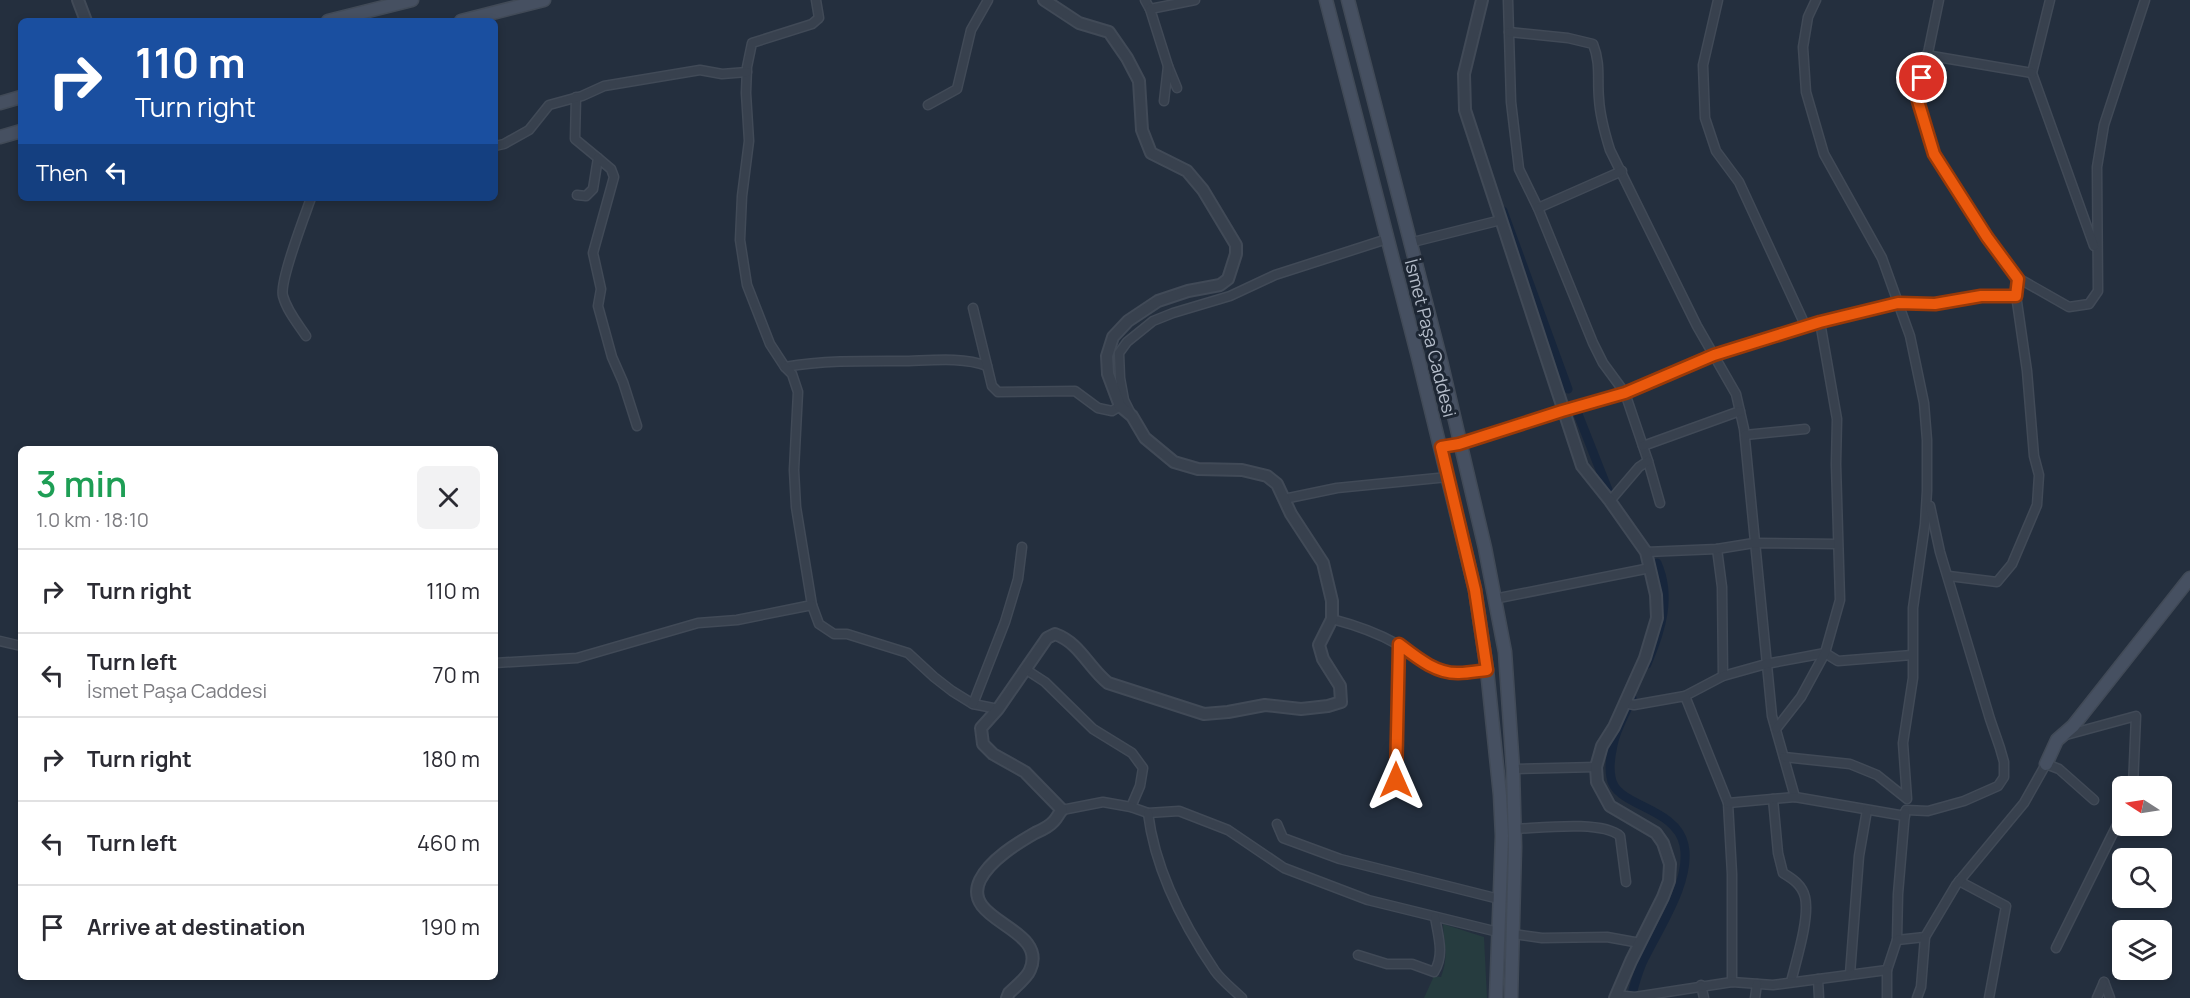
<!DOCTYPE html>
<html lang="en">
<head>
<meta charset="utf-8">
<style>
  body { margin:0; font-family:Manrope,sans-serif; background:#f2f2f3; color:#2b2b33; height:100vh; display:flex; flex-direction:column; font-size:22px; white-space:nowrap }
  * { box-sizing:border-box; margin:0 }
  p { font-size:20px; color:#7c7c81 }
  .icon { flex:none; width:33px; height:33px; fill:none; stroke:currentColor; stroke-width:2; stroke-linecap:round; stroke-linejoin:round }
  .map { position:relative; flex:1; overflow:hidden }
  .drawer { position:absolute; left:18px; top:446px; width:480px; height:534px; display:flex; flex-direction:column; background:#fff; border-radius:9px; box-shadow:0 3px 9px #0003 }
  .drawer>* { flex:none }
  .guide { position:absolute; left:18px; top:18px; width:480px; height:183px; border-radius:9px; box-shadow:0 3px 9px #0003; background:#1a4fa0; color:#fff; overflow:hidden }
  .needle { width:39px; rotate:282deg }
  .fabs { position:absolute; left:2112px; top:776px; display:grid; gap:12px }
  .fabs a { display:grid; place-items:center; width:60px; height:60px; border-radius:9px; background:#fff; box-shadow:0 3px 9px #0003; font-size:30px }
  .pin { position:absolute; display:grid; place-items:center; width:51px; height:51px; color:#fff; margin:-26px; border:3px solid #fff; border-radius:50%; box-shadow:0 2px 6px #0007 }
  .me { position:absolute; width:66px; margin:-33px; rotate:0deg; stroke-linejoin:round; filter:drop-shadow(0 0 4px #0008) }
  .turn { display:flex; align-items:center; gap:21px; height:126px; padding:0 18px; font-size:27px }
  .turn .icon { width:78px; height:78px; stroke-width:2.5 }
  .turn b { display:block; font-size:42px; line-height:51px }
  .then { display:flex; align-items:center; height:57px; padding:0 18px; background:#0003; gap:12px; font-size:22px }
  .round { display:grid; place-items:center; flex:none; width:63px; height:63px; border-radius:9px; background:#f2f2f3 }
  .overview { display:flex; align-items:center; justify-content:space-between; height:102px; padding:0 18px }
  h1 { font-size:36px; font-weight:600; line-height:45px; color:#1e9e55 }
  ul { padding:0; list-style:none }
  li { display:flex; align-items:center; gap:18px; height:84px; padding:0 18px; border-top:2px solid #e1e1e2 }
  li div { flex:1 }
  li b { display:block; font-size:22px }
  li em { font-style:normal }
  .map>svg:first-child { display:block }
</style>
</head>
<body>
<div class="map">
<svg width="2190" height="998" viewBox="0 0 2190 998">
  <rect width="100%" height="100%" fill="#242f3e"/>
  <path fill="#263c3f" d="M1443,924L1484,937L1487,998H1424L1434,976L1441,977C1449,957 1444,944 1443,924Z"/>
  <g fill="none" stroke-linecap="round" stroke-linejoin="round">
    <g stroke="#17263c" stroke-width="9">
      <polyline points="1503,211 1568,389"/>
      <polyline points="1576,409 1610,495"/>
      <path d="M1647,664C1661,631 1672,597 1657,563"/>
      <path d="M1631,998C1634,986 1637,975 1642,963C1657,931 1692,881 1684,845C1676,806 1614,807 1611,777C1609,768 1611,754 1613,745C1616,729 1626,713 1632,698"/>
    </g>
    <defs>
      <g id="minor">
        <path d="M816,0L819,18L812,24L752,43L747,67L746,93L749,141L742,196L740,240L747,285L770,344L785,367C826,360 868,361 909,361C934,360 964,357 987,366"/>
        <polyline points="1145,0 1150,9"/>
        <polyline points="1508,0 1511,102 1519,169 1538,208 1593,343 1603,363 1625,393 1648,461 1660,503"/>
        <polyline points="1718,0 1703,65 1705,118 1716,151 1739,182 1806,327"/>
        <polyline points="1939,0 1918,101 1934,154 1987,237 2018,278 2069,307 2089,304 2098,291 2097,167 2104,125 2145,0"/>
        <polyline points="2050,0 2032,73 2094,246"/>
        <path d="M1509,32L1568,38L1593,44C1601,64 1597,79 1599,99C1600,117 1605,134 1610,150L1697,326L1736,394L1744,429L1772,716L1795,797"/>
        <polyline points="1926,55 2032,73"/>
        <polyline points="1168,66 1177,88"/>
        <polyline points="576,97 575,139 598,158 593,189 586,196 577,195"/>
        <polyline points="1164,101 1168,66 1150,9 1195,0"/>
        <polyline points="928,105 957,89 971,30 988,0"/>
        <polyline points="495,146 504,144 529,130 549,105 582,96 604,86 700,70 722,74 747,72"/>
        <polyline points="598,158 611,169 614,177 593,253 601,289 598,306 612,357 623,382 637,426"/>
        <polyline points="1538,208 1622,171"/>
        <polyline points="1409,243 1501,220"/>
        <polyline points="973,308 992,386 998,392 1075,391 1098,408 1112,411 1120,406"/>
        <path d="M306,336C298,324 287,311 283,296C279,282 305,215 311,198"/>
        <polyline points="785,367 792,374 798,392 794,470 796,507 812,605"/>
        <polyline points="1131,414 1124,400 1120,378 1119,353 1127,342 1153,321 1173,313 1230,296 1275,275 1387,239"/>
        <polyline points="1745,435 1805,429"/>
        <polyline points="1643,446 1740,411"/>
        <polyline points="1441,447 1459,445 1562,411 1625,393 1714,355 1820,322 1898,303 1935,304 1981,296 2016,295"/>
        <polyline points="1284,499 1337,488 1448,477"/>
        <polyline points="1610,501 1639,467 1648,461"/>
        <polyline points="1717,549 1722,587 1723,676"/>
        <polyline points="1646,552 1717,549 1754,543 1837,544"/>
        <polyline points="1949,576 1997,582 2012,564 2037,505 2039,475 2034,456 2027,371 2016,295 2018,278"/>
        <polyline points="1494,599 1650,568"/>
        <path d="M1332,619C1355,625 1376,632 1397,644C1415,653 1429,669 1450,673C1462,675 1475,671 1487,670"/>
        <polyline points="0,641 21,646"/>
        <polyline points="495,663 577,658 698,623 737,620 812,605 819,624 834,634 847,634 908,653 934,677 952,691 973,704 998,709"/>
        <polyline points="1025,669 1045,682 1093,729 1132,753 1143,768 1140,786 1131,807"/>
        <polyline points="1685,696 1723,676 1766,664 1825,653 1838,661 1912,655"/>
        <polyline points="1624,703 1634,705 1685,696 1728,803 1732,874 1732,982"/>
        <polyline points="973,704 1005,622 1018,579 1022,547"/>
        <polyline points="1776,729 1801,697 1825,653 1840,600 1836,464 1837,419 1820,322"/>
        <polyline points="2066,735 2136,716 2133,786"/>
        <polyline points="1784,757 1850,764 1877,775 1907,799 1903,743 1913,678 1913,608 1925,524 1927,491 1927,440 1924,403 1910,336 1882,258 1824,154 1806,92 1803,47 1808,17 1816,0"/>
        <polyline points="1513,769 1596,767"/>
        <polyline points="1396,780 1399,644"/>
        <path d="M1773,799L1778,853L1783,873C1793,879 1802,885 1805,897C1810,918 1796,961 1791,982"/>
        <polyline points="1728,803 1795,797 1905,816"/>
        <polyline points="1062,810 1103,802 1131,807 1148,813 1179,811 1228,830 1284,868 1368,900 1498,932"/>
        <polyline points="1906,810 1928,811 1964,801 1998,786 2004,777 2004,762 2000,748 1990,719 1940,552 1930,506"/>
        <path d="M1148,813C1155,870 1183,924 1215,971C1222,981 1233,989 1242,998"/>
        <polyline points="1277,824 1283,838 1340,859 1499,899"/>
        <path d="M1514,829C1540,828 1602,820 1620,836L1626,882"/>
        <polyline points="1959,881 2006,906 1989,998"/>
        <polyline points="1513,934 1542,938 1607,937 1640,943"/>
        <polyline points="1897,940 1898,894 1905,812"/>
        <polyline points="2056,948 2122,815"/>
        <path d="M1358,955L1387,964H1412L1434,972C1445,955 1438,936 1435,917"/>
        <polyline points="1850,974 1859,856 1867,810"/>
        <polyline points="1818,979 1819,998"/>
        <polyline points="2104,982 2110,998"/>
        <polyline points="1701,985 1704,998"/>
        <polyline points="1616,995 1635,997 1732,982 1773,985 1887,970 1897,940 1925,937"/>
        <polyline points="1755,998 1757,984"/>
        <polyline points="1887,998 1887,970"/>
        <polyline points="1917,998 1921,987 1925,937 1956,885 2024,803 2046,764 2059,769 2094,800"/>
        <polyline points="2097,998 2104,982"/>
      </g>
      <g id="tertiary">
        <polyline points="78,0 86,21"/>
        <polyline points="1482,0 1464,74 1465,110 1582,466 1610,501 1646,552 1656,595 1657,618 1645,658 1614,727 1602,746 1596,767 1597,782 1610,806 1656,833 1663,843 1670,864 1669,881 1663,897 1631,961 1615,998"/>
        <path d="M1007,998L1009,993C1015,987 1027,978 1030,970C1049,927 960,922 980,880C990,860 1016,844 1035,833C1042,830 1049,827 1054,821C1057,818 1059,813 1062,810L1025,772L993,754L983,744L981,728L998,709L1047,638L1055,634C1080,643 1088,667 1108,683L1204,714L1228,712L1265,705L1301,709L1328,706L1341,702L1340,686L1323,659L1319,645L1332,619V601L1323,563L1291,514L1277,484L1267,476L1242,470L1198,469L1174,462L1145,438L1132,416L1120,406L1108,374L1107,356L1113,337L1128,321L1158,301L1188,291L1220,285L1228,279L1236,254V245L1203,190L1187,171L1151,153L1142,130L1139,81L1127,58L1109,32L1079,23L1044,0"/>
      </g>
      <g id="secondary">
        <polyline points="1326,0 1418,357 1475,590 1487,670 1500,795 1502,836 1496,998"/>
        <polyline points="1348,0 1441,361 1485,548 1505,652 1513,769 1515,847 1511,998"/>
        <polyline points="328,21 412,0"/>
        <polyline points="461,21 544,0"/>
        <polyline points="0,103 21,97"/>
        <polyline points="0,137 21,131"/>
        <polyline points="2046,764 2057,740 2073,726 2190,578"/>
      </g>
    </defs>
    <use href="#minor" stroke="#414a57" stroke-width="11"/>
    <use href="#tertiary" stroke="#414a57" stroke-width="14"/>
    <use href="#secondary" stroke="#414a57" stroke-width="15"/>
    <use href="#minor" stroke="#38414e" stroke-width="8"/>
    <use href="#tertiary" stroke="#38414e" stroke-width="10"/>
    <use href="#secondary" stroke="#465061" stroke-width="12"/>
  </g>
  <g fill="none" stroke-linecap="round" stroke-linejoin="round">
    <defs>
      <path id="route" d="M1396,780L1399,644C1416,657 1436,674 1459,673C1468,673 1478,671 1487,670L1475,590L1441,447L1459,444L1562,411L1625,393L1714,355L1820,322L1898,303L1935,304L1981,296H2016L2018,279L1987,237L1934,154L1918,101L1922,78"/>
    </defs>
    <use href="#route" stroke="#983908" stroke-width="15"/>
    <use href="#route" stroke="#ea580c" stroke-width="10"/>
  </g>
  <g text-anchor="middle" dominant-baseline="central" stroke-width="6" stroke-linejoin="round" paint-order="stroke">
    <g font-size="18" fill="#b4bcc9" stroke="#1d2633">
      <text transform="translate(1431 338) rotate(76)">İsmet Paşa Caddesi</text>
    </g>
  </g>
</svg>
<div class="fabs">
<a><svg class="needle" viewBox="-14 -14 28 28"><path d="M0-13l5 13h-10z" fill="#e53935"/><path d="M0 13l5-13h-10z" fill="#7c7c81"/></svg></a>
<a><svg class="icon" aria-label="search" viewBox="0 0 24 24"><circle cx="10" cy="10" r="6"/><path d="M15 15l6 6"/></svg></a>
<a><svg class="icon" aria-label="layers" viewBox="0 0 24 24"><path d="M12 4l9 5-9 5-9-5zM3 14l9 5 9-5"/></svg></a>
</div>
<div class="pin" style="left:1922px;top:78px;background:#d93025"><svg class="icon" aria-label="arrive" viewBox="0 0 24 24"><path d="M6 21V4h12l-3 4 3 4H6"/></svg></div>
<svg class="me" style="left:1396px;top:780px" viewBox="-20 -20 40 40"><path d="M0-17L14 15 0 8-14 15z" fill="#ea580c" stroke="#fff" stroke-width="4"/></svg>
<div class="guide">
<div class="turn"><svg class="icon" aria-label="right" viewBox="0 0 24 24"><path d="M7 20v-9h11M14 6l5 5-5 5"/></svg><div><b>110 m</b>Turn right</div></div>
<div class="then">Then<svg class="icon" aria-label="left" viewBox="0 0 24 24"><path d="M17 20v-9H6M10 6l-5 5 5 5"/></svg></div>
</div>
<section class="drawer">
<div class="overview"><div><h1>3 min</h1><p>1.0 km · 18:10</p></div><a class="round"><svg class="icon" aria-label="close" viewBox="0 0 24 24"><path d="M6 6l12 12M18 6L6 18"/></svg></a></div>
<ul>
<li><svg class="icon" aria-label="right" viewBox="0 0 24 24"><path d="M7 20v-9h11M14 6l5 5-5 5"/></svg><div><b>Turn right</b></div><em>110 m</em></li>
<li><svg class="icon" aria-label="left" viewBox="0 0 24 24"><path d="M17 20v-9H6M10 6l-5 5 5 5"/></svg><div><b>Turn left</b><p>İsmet Paşa Caddesi</p></div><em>70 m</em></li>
<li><svg class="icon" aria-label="right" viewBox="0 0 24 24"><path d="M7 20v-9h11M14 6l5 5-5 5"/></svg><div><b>Turn right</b></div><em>180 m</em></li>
<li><svg class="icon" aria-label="left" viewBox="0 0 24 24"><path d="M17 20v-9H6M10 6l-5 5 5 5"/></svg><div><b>Turn left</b></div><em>460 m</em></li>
<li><svg class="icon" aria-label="arrive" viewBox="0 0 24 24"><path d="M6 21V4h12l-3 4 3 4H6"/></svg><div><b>Arrive at destination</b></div><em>190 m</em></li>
</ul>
</section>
</div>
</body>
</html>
